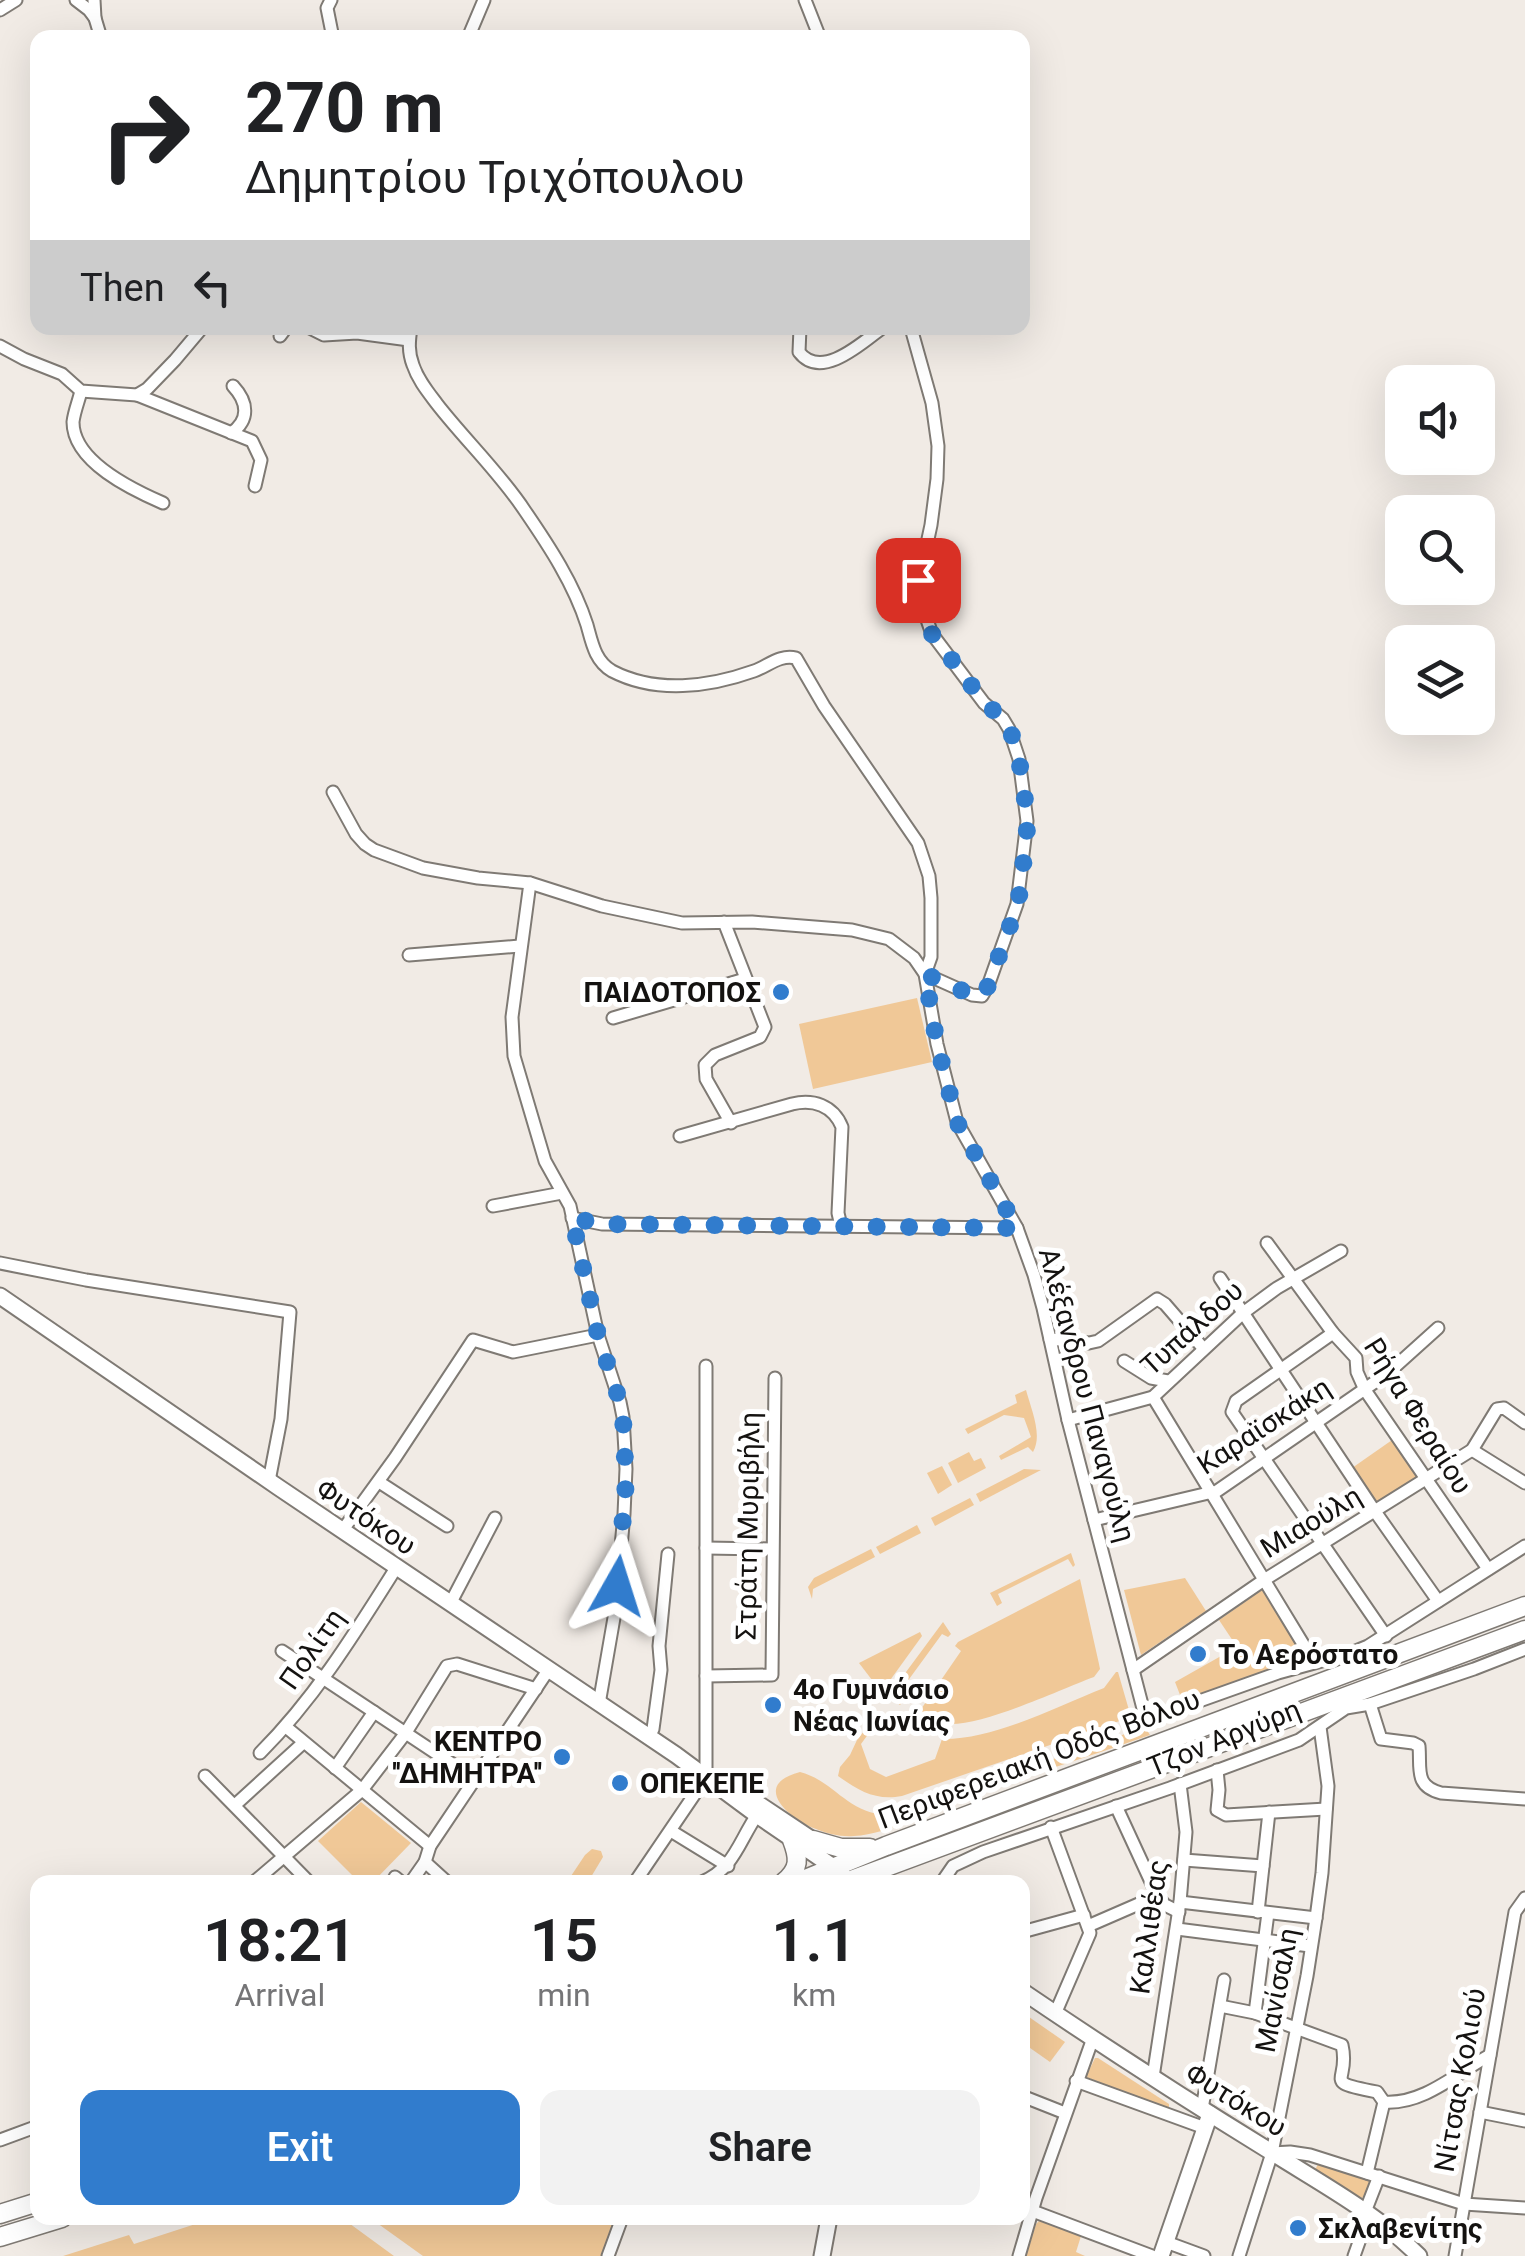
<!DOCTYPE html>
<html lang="en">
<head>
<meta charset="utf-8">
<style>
  body { margin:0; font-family:Roboto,sans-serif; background:#f2f2f2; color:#202124; height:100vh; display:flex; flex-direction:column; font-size:38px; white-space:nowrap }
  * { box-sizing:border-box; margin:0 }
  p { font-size:32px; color:#757577 }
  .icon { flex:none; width:55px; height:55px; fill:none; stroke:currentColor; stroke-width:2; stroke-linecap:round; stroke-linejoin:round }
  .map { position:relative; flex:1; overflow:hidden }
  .drawer { position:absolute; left:30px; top:1875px; width:1000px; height:350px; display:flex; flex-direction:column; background:#fff; border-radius:20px; box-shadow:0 10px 40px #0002 }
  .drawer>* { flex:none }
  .banner { position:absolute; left:30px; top:30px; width:1000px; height:305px; border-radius:20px; box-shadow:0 10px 40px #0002; background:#fff; color:#202124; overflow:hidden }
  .tools { position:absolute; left:1385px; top:365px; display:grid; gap:20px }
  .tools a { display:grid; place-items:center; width:110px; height:110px; border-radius:20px; background:#fff; box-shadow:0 10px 40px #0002; font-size:50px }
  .pin { position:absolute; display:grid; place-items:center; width:85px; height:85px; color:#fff; margin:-42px; border-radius:20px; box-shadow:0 5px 15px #0006 }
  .me { position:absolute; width:110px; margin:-55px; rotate:6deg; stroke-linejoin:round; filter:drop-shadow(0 0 8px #0008) }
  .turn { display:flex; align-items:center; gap:35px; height:210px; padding:0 50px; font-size:45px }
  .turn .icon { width:130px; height:130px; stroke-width:2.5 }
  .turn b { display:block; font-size:70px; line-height:85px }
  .then { display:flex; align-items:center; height:95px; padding:0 50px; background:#0003; gap:20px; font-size:38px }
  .eta { display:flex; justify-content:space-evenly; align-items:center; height:170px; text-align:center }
  .eta b { font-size:60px; font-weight:600; line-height:70px }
  .primary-button { display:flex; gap:20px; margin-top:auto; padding:20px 50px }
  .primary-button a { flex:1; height:115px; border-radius:20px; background:#317ccd; color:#fff; font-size:40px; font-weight:600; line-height:115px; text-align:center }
  .primary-button a+a { background:#f2f2f2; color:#202124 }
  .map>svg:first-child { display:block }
</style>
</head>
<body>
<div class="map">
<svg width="1525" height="2256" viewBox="0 0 1525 2256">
  <rect width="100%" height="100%" fill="#f1ebe5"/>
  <g fill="#f0c897">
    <polygon points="917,998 932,1062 813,1089 799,1024"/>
    <path d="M1026,1390C1031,1409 1043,1435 1033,1452L1028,1447L1001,1460L999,1456L1031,1437L1024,1418L1004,1415L968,1434L965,1429L1017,1403L1015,1395Z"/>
    <polygon points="1395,1438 1422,1477 1378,1506 1352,1468"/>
    <polygon points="969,1452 974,1461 981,1458 986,1468 958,1483 948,1463"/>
    <polygon points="942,1466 952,1485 938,1494 927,1473"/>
    <polygon points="1024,1469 1041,1470 980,1502 976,1494"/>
    <polygon points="970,1498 974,1505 935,1526 931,1518"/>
    <polygon points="917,1525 921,1533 880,1554 876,1547"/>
    <polygon points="871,1549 875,1557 813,1589 812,1599 808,1587 814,1578"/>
    <polygon points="1071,1553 1075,1565 1073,1567 1068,1559 998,1594 1002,1603 997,1606 990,1593"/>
    <polygon points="1185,1578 1206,1611 1141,1655 1124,1590"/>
    <path d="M1080,1579L1099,1664L1100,1669L1094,1677C1059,1690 983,1726 948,1724C937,1724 926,1720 917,1715L961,1651L955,1646L958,1642Z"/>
    <polygon points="1262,1590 1303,1657 1182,1700 1175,1682 1237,1647 1219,1620"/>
    <polygon points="943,1622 951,1634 948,1637 942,1634 896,1697 902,1702 900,1705 889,1695"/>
    <polygon points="920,1632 922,1636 883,1690 872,1680 859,1663"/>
    <path d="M1116,1672H1118L1131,1717L902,1796C876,1801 859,1791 838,1776L840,1767L850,1755L857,1740L879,1712L886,1721L880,1718L861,1744L870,1769L886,1777L935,1759L942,1739C993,1740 1056,1707 1104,1688Z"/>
    <path d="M1145,1727L1150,1735C1087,1758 1024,1776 962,1799C927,1811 891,1834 854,1836C841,1837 828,1834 816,1829C789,1819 750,1785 800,1772C836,1781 850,1819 895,1814Z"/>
    <polygon points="361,1802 411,1843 373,1882 359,1882 318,1841"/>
    <polygon points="592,1849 601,1851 603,1857 588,1882 567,1882 585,1855"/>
    <polygon points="1029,2017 1065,2042 1050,2062 1023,2043 1023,2026"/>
    <polygon points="1095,2058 1098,2058 1169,2104 1169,2109 1086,2077"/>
    <polygon points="1318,2164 1368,2179 1369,2182 1364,2197 1361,2198 1315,2170"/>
    <polygon points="214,2218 342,2218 394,2256 63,2256 129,2235 134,2244"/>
    <polygon points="370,2218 621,2218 607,2256 423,2256"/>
    <polygon points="1039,2221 1081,2236 1076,2252 1085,2256 1026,2256 1036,2224"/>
  </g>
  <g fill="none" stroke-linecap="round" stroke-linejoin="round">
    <defs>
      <g id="street">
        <polyline points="76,0 89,10 95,18"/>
        <polyline points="94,0 95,18 101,38"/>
        <polyline points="331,0 327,8 333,38"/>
        <polyline points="805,0 820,38"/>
        <polyline points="0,10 16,0"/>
        <polyline points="468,38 484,0"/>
        <polyline points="310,328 324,335 357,333 409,340"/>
        <path d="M411,328C409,341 408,352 413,365C418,380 428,392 437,404C465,440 500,473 525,511C549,546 574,584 587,625C592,643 595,661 612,671C656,694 709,687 754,671C768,666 780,654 796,658L824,706L918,843L929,876L931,898V957L925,974L972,995L982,996L988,986L1017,904L1027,821L1019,759L1009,729L1003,719L984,703L932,634L919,597V581L931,525L937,479L938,446L932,403L911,328"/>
        <path d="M800,328L799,352C821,381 862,343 882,328"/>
        <polyline points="280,336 286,328"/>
        <polyline points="0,346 24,359 62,374 81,391 137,395 147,389 175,360 202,328"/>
        <path d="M81,391C79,400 74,412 73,422C73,462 133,490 163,503"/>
        <polyline points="137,395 252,441 261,460 255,486"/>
        <path d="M231,433C250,420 248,402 233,386"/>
        <polyline points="333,792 356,834 365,844 374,850 423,868 478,878 530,883 602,906 682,923 752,922 852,930 889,939 914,958 925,974 937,1044 957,1122 1017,1228 1034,1275 1043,1308 1068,1420 1146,1720 1278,1673 1351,1653 1368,1646 1525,1546"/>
        <polyline points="530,883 512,1017 514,1056 545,1161 570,1206 598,1335 620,1402 623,1417 626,1469 624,1514 615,1612 599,1704"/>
        <polyline points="724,922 765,1027 760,1037 715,1055 705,1065 706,1079 731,1123"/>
        <polyline points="409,955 520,946"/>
        <polyline points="613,1018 745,979"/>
        <path d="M680,1136L792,1104C813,1099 833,1105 842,1127L838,1213L841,1226"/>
        <polyline points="493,1206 562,1193"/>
        <polyline points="572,1218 602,1224 1017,1228"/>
        <polyline points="1267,1243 1333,1333 1356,1358 1357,1372 1365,1390 1488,1569"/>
        <polyline points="0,1263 86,1280 290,1312 281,1419 269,1481"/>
        <polyline points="1220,1278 1374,1510 1438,1601"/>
        <polyline points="1333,1333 1236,1401 1232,1412 1386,1636"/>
        <polyline points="1050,1339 1089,1343 1098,1341 1157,1299 1165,1304 1203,1348"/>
        <polyline points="1124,1361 1151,1378 1168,1381"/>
        <polyline points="706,1366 706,1775"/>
        <polyline points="1153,1397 1314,1662"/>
        <polyline points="1068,1420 1153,1397 1243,1313 1277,1288 1341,1251"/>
        <polyline points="1472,1450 1525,1483"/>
        <polyline points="379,1482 447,1526"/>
        <polyline points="1094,1520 1217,1491 1388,1373 1438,1328"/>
        <polyline points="342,1531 395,1458 473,1340 513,1352 598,1335"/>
        <polyline points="706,1548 772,1549"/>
        <polyline points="450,1604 495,1518"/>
        <polyline points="282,1651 475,1779"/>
        <polyline points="1133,1670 1264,1580 1472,1450 1497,1409 1504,1408 1525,1423"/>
        <polyline points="706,1676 772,1675 775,1378"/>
        <path d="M1370,1704L1381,1739L1413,1743L1419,1746C1421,1769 1414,1786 1441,1793L1525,1799"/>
        <polyline points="286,1727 430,1846"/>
        <polyline points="649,1737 653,1729 661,1670 659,1646 668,1554"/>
        <path d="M260,1753C315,1698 355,1633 396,1568"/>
        <polyline points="335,1768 374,1712"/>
        <polyline points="1217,1770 1219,1790 1217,1810 1226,1815 1326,1809"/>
        <polyline points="205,1776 309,1882"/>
        <polyline points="235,1805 303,1743"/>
        <polyline points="1116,1806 1158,1897 1165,1905 1179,1912"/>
        <polyline points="1051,1827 1090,1933 1055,2014"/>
        <polyline points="671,1831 728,1866"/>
        <polyline points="1184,1860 1263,1866"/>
        <polyline points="425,1862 447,1882"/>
        <polyline points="395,1877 401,1882"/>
        <polyline points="254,1882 362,1790 405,1734 447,1666 457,1664 536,1689"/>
        <polyline points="411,1882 425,1862 430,1846 549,1669"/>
        <polyline points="635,1882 707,1776"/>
        <path d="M702,1882C734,1869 739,1841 757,1815"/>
        <polyline points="942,1882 953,1866 983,1852 1170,1788 1299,1740 1346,1708 1370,1704 1474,1669 1525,1649"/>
        <polyline points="1180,1902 1316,1918"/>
        <polyline points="1258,1912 1269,1812"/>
        <polyline points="1088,1926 1157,1896"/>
        <polyline points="1177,1929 1310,1946"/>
        <polyline points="1022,1932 1084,1915"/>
        <path d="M1220,2006L1255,2013L1342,2045C1351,2083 1319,2081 1377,2092L1384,2102L1367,2173"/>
        <polyline points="1255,2013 1268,1913"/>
        <polyline points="1153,2077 1180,1902 1186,1832 1180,1784"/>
        <polyline points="1076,2081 1205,2128"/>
        <polyline points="1022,2096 1065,2113"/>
        <path d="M1384,2102C1423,2105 1457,2073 1490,2055"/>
        <polyline points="1202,2109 1224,1980"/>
        <polyline points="1480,2112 1525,2121"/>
        <polyline points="0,2140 38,2126"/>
        <polyline points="1272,2153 1290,2152 1310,2155 1464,2204 1525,2208"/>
        <polyline points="1022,2207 1152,2256"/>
        <polyline points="1365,2212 1379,2176"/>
        <polyline points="1166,2242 1204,2256"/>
        <polyline points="608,2256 622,2218"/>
        <polyline points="1019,2256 1036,2198 1093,2038"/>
        <polyline points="1239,2256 1272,2153 1307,1976 1316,1918 1322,1873 1328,1786 1320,1727"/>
        <polyline points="1354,2256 1369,2214"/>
        <polyline points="1455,2256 1515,1912 1525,1898"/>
      </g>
      <g id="secondary">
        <polyline points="0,1296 278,1487 676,1755 757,1815 842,1873"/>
        <polyline points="742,1793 823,1847"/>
        <path d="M1022,1991C1103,2046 1185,2099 1268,2150C1320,2183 1375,2212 1419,2256"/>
        <polyline points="822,2256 829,2218"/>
        <polyline points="1161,2256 1210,2114"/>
      </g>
      <g id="primary">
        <polyline points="813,1840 841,1848 870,1848"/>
        <path d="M784,1882C800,1869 799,1858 792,1840"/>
        <polyline points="798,1882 886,1846 1525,1606"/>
        <polyline points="846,1882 1525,1630"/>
        <polyline points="0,2214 38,2202"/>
        <polyline points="0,2237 62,2218"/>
      </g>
    </defs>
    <use href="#street" stroke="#7f7a74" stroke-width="15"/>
    <use href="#secondary" stroke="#7f7a74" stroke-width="19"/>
    <use href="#primary" stroke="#7f7a74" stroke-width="21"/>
    <use href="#street" stroke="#fff" stroke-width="11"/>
    <use href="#secondary" stroke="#fff" stroke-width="15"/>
    <use href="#primary" stroke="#fff" stroke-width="18"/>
  </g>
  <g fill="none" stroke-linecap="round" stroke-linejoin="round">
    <polyline stroke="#317ccd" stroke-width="18" stroke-dasharray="0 32.4" points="617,1586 626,1482 623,1417 620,1402 598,1335 572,1218 602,1224 1017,1228 957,1122 937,1044 925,974 972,995 982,996 988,986 1018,904 1022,876 1028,820 1019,759 1010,729 1003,719 984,702 932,634 918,597 918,580"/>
  </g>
  <g fill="#317ccd" stroke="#fff" stroke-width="4">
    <circle cx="781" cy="992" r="10"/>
    <circle cx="1198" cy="1654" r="10"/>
    <circle cx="773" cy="1705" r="10"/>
    <circle cx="562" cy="1757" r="10"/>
    <circle cx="620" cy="1783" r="10"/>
    <circle cx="1298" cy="2228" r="10"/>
  </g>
  <g text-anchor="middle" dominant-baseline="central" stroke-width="10" stroke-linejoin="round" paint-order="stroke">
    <g font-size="28" font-weight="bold" fill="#141210" stroke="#fff" text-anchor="start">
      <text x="761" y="992" text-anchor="end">ΠΑΙΔΟΤΟΠΟΣ</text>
      <text x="1218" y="1654">Το Αερόστατο</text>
      <text x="793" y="1689">4ο Γυμνάσιο<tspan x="793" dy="32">Νέας Ιωνίας</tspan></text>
      <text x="542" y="1741" text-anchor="end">ΚΕΝΤΡΟ<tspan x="542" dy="32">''ΔΗΜΗΤΡΑ''</tspan></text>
      <text x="640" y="1783">ΟΠΕΚΕΠΕ</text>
      <text x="1318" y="2228">Σκλαβενίτης</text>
    </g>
    <g font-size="28" fill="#141210" stroke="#fff">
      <text transform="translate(1192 1328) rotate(-42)">Τυπάλδου</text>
      <text transform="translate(1087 1395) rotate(75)">Αλέξανδρου Παναγούλη</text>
      <text transform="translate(1418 1416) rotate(58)">Ρήγα Φεραίου</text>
      <text transform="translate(1264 1426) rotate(-33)">Καραϊσκάκη</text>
      <text transform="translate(366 1517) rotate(34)">Φυτόκου</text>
      <text transform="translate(1311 1522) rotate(-31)">Μιαούλη</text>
      <text transform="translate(748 1526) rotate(-89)">Στράτη Μυριβήλη</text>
      <text transform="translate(312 1649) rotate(-55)">Πολίτη</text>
      <text transform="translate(1224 1738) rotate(-22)">Τζον Αργύρη</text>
      <text transform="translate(1039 1759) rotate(-21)">Περιφερειακή Οδός Βόλου</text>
      <text transform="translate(1149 1927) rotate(-82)">Καλλιθέας</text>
      <text transform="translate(1277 1990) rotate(-79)">Μανίσαλη</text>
      <text transform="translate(1460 2080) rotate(-80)">Νίτσας Κολιού</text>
      <text transform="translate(1236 2100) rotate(32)">Φυτόκου</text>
    </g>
  </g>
</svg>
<div class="tools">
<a><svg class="icon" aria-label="sound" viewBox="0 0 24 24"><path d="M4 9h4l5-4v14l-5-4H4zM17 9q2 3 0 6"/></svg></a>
<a><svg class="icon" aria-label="search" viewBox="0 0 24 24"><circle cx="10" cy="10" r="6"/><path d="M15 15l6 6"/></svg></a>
<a><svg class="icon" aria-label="layers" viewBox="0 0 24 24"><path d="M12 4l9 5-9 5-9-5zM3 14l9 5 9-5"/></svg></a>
</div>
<div class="pin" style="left:918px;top:580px;background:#d93025"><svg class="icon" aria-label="arrive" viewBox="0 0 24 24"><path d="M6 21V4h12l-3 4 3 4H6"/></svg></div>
<svg class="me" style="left:617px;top:1586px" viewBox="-20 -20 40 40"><path d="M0-17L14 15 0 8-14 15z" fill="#317ccd" stroke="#fff" stroke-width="4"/></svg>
<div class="banner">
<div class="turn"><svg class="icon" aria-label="right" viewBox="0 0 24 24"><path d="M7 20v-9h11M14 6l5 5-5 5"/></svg><div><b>270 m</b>Δημητρίου Τριχόπουλου</div></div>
<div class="then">Then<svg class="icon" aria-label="left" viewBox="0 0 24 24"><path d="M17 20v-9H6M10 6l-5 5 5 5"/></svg></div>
</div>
<section class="drawer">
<div class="eta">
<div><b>18:21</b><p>Arrival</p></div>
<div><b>15</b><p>min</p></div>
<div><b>1.1</b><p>km</p></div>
</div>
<div class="primary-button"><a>Exit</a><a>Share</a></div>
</section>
</div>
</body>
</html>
